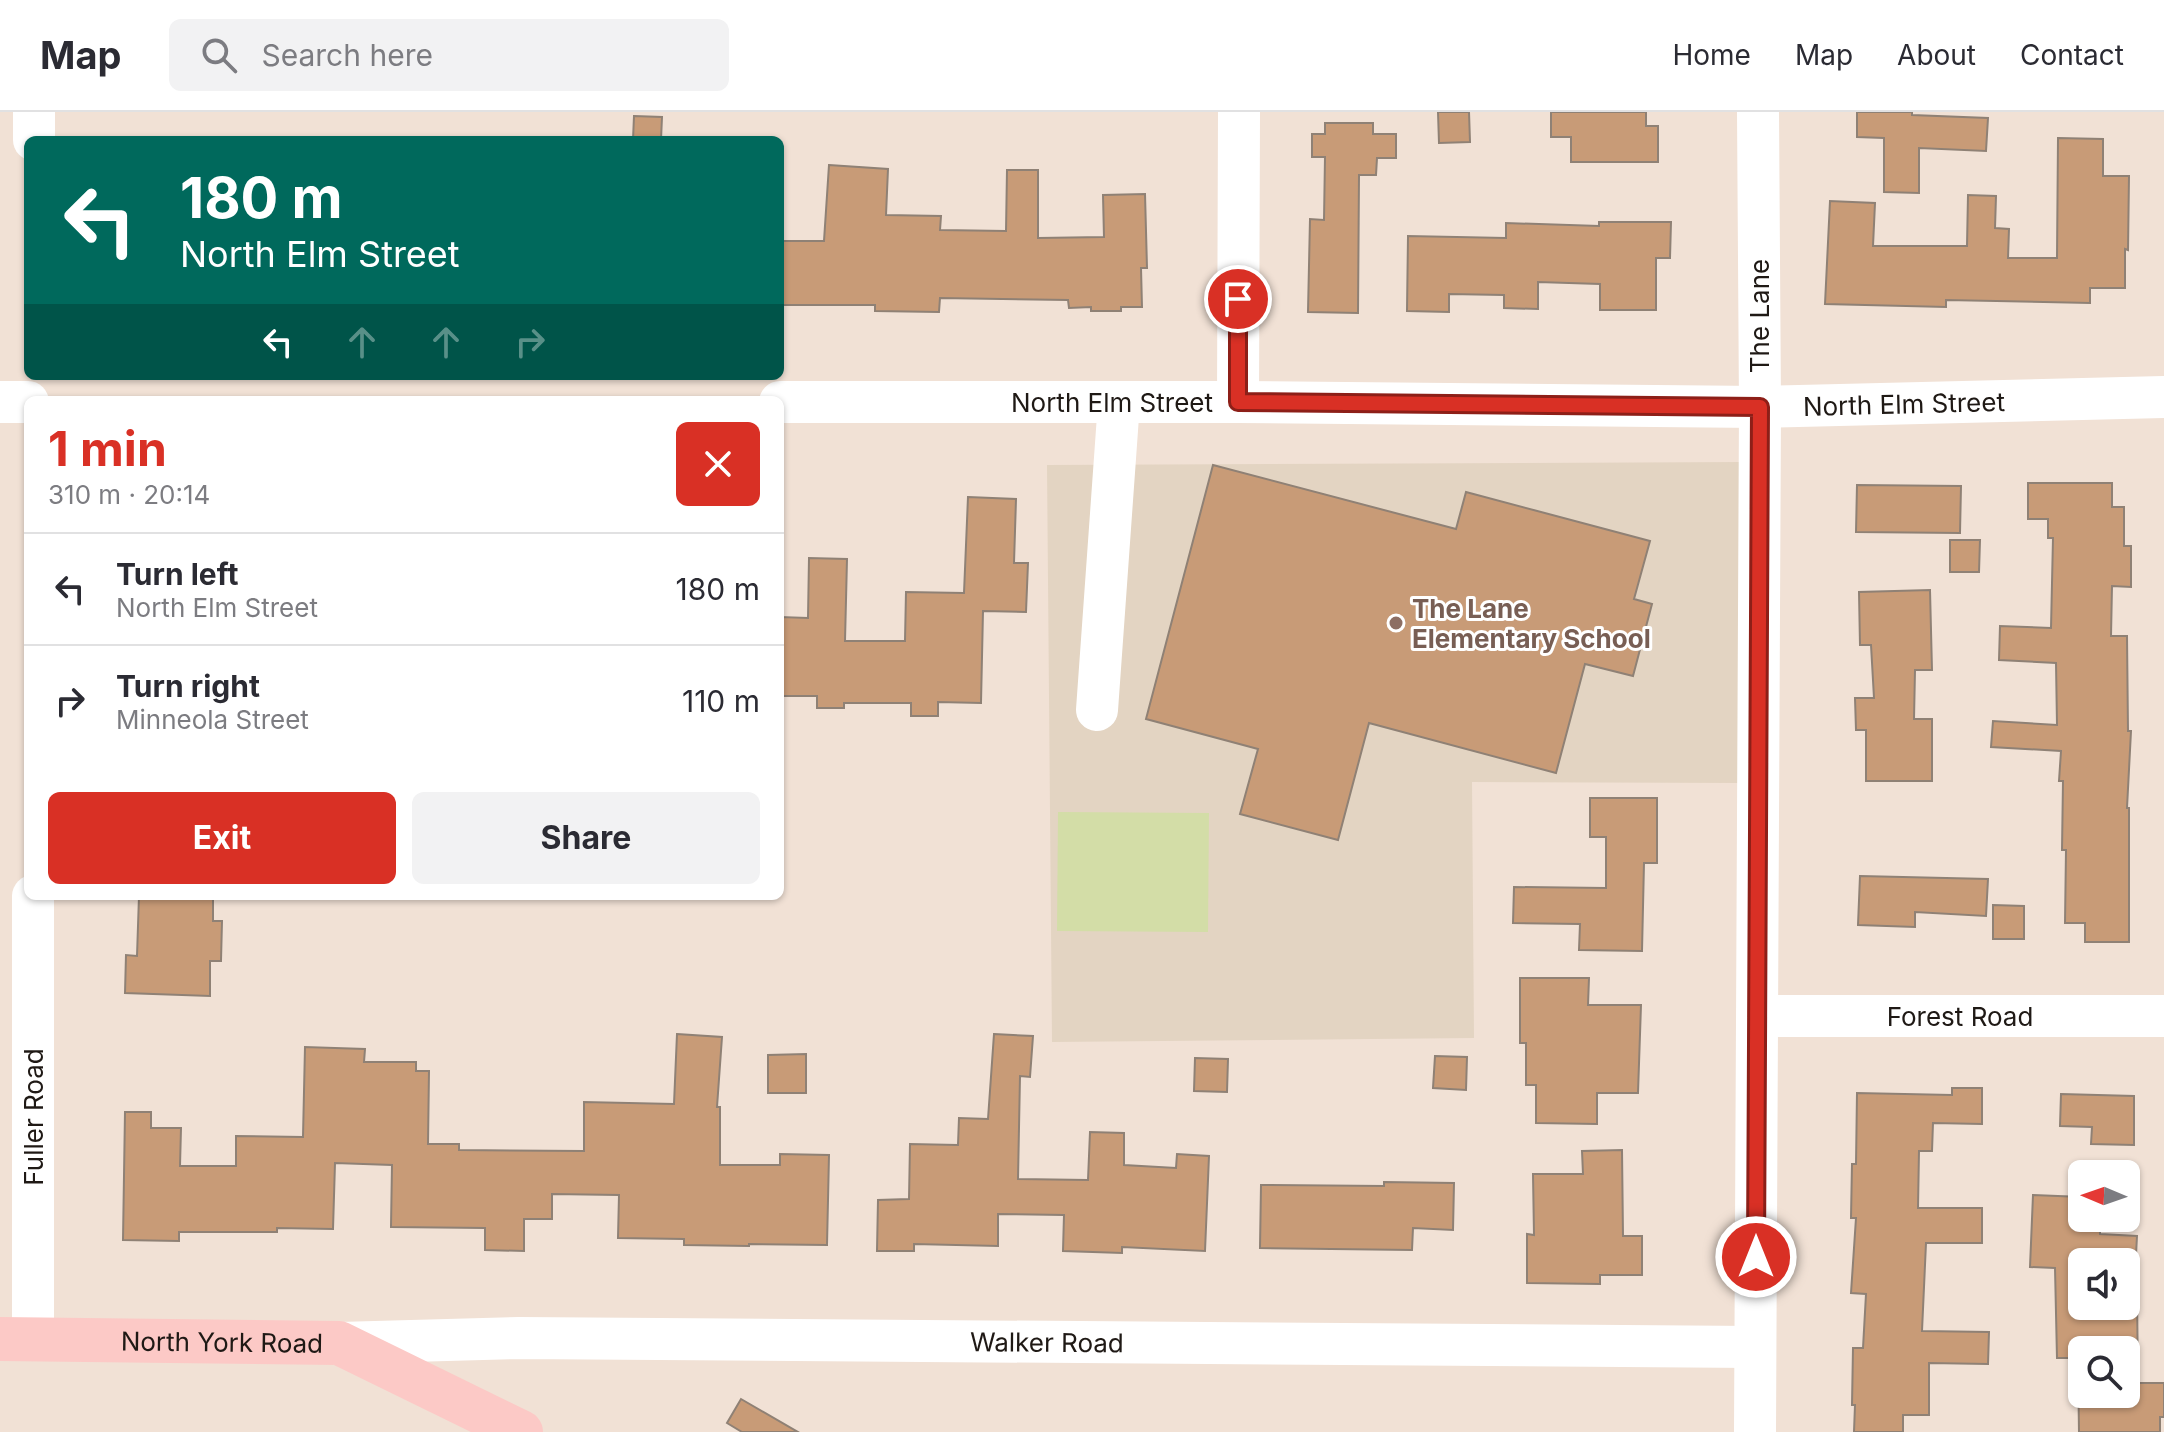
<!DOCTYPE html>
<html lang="en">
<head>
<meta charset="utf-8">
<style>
  body { margin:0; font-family:Inter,sans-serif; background:#f2f2f3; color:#2b2b33; height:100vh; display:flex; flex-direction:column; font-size:30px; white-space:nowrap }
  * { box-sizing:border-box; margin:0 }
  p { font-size:26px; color:#7c7c81 }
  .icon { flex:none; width:44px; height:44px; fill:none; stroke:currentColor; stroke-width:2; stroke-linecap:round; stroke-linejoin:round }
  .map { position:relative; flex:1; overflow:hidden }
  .panel { position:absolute; left:24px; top:284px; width:760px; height:504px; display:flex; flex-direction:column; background:#fff; border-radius:12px; box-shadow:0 2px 6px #0004 }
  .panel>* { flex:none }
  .guide { position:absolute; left:24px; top:24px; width:760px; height:244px; border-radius:12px; box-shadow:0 2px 6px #0004; background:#00695c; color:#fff; overflow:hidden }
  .needle { width:52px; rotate:272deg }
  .fabs { position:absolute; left:2068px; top:1048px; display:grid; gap:16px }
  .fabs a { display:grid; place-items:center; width:72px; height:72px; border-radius:12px; background:#fff; box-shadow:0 2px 6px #0004; font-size:40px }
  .pin { position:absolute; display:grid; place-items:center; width:68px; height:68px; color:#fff; margin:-34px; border:4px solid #fff; border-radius:50%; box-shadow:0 2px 8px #0007 }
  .me { position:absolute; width:88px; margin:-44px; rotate:0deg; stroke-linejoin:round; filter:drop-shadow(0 0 6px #0008) }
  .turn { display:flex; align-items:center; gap:28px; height:168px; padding:0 24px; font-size:36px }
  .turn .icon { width:104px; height:104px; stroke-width:2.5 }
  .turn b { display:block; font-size:56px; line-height:68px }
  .lanes { display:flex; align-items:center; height:76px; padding:0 24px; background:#0003; justify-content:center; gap:40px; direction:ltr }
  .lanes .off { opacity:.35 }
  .round { display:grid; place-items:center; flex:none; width:84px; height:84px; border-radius:12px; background:#f2f2f3 }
  .headline { display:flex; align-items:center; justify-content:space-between; height:136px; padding:0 24px }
  h1 { font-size:48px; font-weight:700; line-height:60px; color:#d93025 }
  .cta { display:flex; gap:16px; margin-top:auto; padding:16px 24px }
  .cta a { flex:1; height:92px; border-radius:12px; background:#d93025; color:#fff; font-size:32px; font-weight:700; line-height:92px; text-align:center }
  .cta a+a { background:#f2f2f3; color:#2b2b33 }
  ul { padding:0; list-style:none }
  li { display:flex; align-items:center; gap:24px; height:112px; padding:0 24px; border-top:2px solid #e1e1e2 }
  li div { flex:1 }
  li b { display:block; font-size:30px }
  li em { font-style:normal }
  header { display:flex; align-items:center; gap:48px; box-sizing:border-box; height:112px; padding:0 40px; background:#fff; border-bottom:2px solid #e1e1e2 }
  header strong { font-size:38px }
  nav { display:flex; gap:44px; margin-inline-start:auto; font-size:28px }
  .search { width:560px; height:72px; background:#f2f2f3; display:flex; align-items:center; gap:20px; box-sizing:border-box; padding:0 28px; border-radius:12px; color:#7c7c81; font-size:30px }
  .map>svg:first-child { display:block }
</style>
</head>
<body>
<header>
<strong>Map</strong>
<div class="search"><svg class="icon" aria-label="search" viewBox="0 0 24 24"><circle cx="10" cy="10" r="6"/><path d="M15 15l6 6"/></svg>Search here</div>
<nav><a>Home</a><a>Map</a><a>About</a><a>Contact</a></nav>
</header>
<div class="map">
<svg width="2164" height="1320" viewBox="0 0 2164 1320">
  <rect width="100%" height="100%" fill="#f1e1d5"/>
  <polygon fill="#e3d4c2" points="1744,350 1741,671 1472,670 1474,926 1052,930 1047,353"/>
  <polygon fill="#d3dda7" points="1058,700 1209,701 1208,820 1057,819"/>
  <g fill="#c89b77" stroke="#8f8175" stroke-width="2" fill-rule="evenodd">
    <polygon points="1438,0 1469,0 1470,30 1439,31"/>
    <polygon points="1551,0 1646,0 1646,14 1658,14 1658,50 1571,50 1571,25 1551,25"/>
    <polygon points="1857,0 1912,0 1912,3 1988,6 1986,39 1919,36 1919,81 1884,80 1884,26 1857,25"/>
    <polygon points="634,4 662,5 661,28 633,28"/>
    <polygon points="1325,11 1373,11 1373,22 1396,22 1396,46 1377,46 1376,63 1359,63 1358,201 1308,200 1310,107 1324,108 1325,45 1312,45 1312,22 1325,22"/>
    <polygon points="2058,26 2103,27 2103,64 2129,64 2128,138 2125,137 2125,176 2090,176 2090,191 1946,188 1946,195 1825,192 1830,89 1875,91 1873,134 1967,134 1968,83 1996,84 1995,116 2009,117 2008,146 2057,146"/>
    <polygon points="829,53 888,57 886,103 941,104 940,118 1006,119 1007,58 1038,58 1038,126 1104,125 1103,83 1145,82 1147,156 1141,156 1142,195 1121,195 1121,199 1091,199 1091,195 1069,196 1068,188 940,186 939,200 875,199 875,193 780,193 780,129 824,129"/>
    <polygon points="1599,110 1671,110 1670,146 1656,146 1656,198 1600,198 1600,172 1538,170 1538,197 1504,196 1504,183 1449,182 1449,200 1407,199 1408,124 1506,126 1506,111 1599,114"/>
    <polygon points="1213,353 1456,417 1466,380 1650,429 1634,487 1652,492 1633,564 1585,552 1556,661 1369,611 1338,728 1240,702 1258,637 1146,607"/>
    <polygon points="2028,371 2112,371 2112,395 2124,395 2124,434 2131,434 2131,475 2112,474 2111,524 2127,524 2128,619 2131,619 2127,696 2129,696 2129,830 2085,830 2085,811 2065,811 2066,738 2062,738 2063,669 2059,669 2061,639 1991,635 1993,609 2057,613 2056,551 1999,548 2000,514 2051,516 2053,426 2048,426 2048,407 2028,407"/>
    <polygon points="1857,373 1961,374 1960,421 1856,420"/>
    <polygon points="968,385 1016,387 1014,451 1028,451 1026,500 983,499 981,591 938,590 938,604 911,604 911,591 844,591 844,596 817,596 817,584 780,584 780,505 808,506 809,446 847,447 845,529 905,529 906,480 964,481"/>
    <polygon points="1950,428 1980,428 1979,460 1950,460"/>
    <polygon points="1930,478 1932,558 1915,558 1914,607 1932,607 1932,669 1866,669 1866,618 1856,618 1855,586 1874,586 1871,533 1860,533 1859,480"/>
    <polygon points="1590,686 1657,686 1657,751 1644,751 1642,839 1579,838 1580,812 1513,811 1514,775 1606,776 1606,725 1590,725"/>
    <polygon points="1860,764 1988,767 1986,804 1915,800 1915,815 1858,813"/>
    <polygon points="139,784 213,784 213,809 222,809 221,849 210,849 210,884 125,881 126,843 137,844"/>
    <polygon points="1993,793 2024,794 2024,827 1993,827"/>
    <polygon points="1520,866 1589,866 1588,893 1641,893 1638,981 1597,981 1597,1012 1536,1011 1536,973 1526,973 1526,931 1520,931"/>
    <polygon points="677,922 722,925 717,995 720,995 720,1053 780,1053 780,1042 829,1043 827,1133 749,1132 749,1134 684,1133 684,1127 618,1126 619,1083 552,1082 552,1107 524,1107 524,1139 485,1138 485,1116 391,1115 392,1053 335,1051 333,1117 277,1116 277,1120 179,1120 179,1129 123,1128 125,1000 151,1000 151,1016 181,1016 180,1054 236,1054 236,1024 303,1025 305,935 365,937 364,950 416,950 416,959 429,959 428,1032 459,1032 459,1038 584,1039 584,990 674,992"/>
    <polygon points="994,922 1033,924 1030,965 1020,964 1018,1067 1088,1068 1090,1020 1124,1021 1124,1053 1176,1056 1177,1042 1209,1044 1205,1139 1122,1135 1122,1141 1063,1139 1064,1103 998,1102 998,1134 914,1132 914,1139 877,1139 878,1088 909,1087 910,1032 958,1033 959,1006 988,1007"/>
    <polygon points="806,942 806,981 768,981 768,943"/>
    <polygon points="1435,944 1467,945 1466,978 1433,976"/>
    <polygon points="1195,946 1228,947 1227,980 1194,979"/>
    <polygon points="1952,976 1982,976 1982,1012 1933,1011 1932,1039 1919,1039 1918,1096 1982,1096 1982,1131 1926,1131 1922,1219 1989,1220 1988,1252 1929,1251 1929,1303 1903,1303 1903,1320 1854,1320 1855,1293 1852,1293 1853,1236 1863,1236 1866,1182 1851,1181 1856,1106 1851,1106 1852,1052 1856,1052 1857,981 1952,983"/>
    <polygon points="2061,982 2134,984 2134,1033 2091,1032 2092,1015 2060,1014"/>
    <polygon points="1622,1038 1623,1124 1642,1124 1642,1163 1600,1163 1600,1172 1527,1171 1527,1122 1534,1123 1533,1062 1583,1062 1582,1039"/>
    <polygon points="1384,1070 1454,1071 1453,1118 1413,1116 1412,1138 1260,1136 1261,1073 1384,1074"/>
    <path d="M2033,1083L2082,1085V1106H2100V1122L2137,1124L2134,1181H2137L2138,1271H2164V1305H2160V1320H2079L2078,1246H2057L2055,1156L2030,1155ZM2082,1150H2126V1194H2082ZM2082,1238H2126V1282H2082Z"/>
    <polygon points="741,1287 798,1320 742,1320 727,1311"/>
  </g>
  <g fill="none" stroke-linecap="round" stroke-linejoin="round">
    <g stroke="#fff" stroke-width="42">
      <polyline points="34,28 34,0"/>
      <polyline points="0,290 28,290"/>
      <path id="s1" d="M780,290H1238L1760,295L2164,285"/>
      <polyline points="1238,290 1239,0"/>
      <polyline points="1097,598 1119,290"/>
      <path id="s2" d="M1758,904H2164"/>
      <polyline points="33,1226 33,784"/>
      <path id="s3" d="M339,1231L519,1226L1755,1235"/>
      <polyline points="1755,1320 1760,295 1758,0"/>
    </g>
    <path stroke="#fcc9c6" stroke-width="44" id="s4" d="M0,1227L339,1231L521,1320"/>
  </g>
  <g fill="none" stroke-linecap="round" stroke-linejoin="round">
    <defs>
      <polyline id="route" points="1238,187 1238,290 1760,295 1756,1145"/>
    </defs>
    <use href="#route" stroke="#8d1f18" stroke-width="20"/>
    <use href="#route" stroke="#d93025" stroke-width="14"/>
  </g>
  <circle fill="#8d6e63" stroke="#fff" stroke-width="3" cx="1396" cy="511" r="8"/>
  <g text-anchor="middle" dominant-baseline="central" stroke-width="6" stroke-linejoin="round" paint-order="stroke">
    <g font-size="26" fill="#1f1915" stroke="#fff">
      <text transform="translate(1759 204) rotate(-90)">The Lane</text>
      <text stroke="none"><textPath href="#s1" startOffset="332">North Elm Street</textPath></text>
      <text stroke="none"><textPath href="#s1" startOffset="1124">North Elm Street</textPath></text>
      <text stroke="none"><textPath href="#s2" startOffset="202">Forest Road</textPath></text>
      <text transform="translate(33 1005) rotate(-90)">Fuller Road</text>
      <text stroke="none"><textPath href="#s4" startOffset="222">North York Road</textPath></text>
      <text stroke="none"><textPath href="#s3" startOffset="708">Walker Road</textPath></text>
    </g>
    <g font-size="26" font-weight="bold" fill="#785e54" stroke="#fff" text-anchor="start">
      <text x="1412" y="496">The Lane<tspan x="1412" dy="30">Elementary School</tspan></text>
    </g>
  </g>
</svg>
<div class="fabs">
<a><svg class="needle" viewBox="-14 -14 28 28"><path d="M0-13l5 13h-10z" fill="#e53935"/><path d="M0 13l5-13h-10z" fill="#7c7c81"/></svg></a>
<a><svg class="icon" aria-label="sound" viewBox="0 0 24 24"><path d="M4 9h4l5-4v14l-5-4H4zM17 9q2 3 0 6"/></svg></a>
<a><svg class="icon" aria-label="search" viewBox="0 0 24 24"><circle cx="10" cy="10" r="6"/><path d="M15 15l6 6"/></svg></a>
</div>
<div class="pin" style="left:1238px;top:187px;background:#d93025"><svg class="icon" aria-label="arrive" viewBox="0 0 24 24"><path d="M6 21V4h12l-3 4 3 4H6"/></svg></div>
<svg class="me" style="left:1756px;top:1145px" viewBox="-20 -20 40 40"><circle r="17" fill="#d93025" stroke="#fff" stroke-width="3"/><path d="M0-11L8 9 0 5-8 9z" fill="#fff"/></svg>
<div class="guide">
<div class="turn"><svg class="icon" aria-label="left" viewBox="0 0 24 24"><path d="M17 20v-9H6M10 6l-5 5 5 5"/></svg><div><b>180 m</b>North Elm Street</div></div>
<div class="lanes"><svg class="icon" aria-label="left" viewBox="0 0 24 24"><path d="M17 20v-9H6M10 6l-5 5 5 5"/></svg><svg class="icon off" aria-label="ahead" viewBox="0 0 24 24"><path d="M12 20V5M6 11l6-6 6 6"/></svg><svg class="icon off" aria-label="ahead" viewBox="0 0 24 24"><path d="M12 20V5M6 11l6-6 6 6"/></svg><svg class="icon off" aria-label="right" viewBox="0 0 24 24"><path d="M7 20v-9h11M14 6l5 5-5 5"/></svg></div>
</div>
<section class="panel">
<div class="headline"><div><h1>1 min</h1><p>310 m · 20:14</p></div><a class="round" style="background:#d93025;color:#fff"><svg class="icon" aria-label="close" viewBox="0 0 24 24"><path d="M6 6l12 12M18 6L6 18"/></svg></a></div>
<ul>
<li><svg class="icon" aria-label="left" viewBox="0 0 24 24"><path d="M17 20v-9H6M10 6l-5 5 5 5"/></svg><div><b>Turn left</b><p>North Elm Street</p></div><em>180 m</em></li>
<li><svg class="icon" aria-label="right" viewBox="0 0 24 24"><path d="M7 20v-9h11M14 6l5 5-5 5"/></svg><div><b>Turn right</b><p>Minneola Street</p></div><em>110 m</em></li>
</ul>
<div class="cta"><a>Exit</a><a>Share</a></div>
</section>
</div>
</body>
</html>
